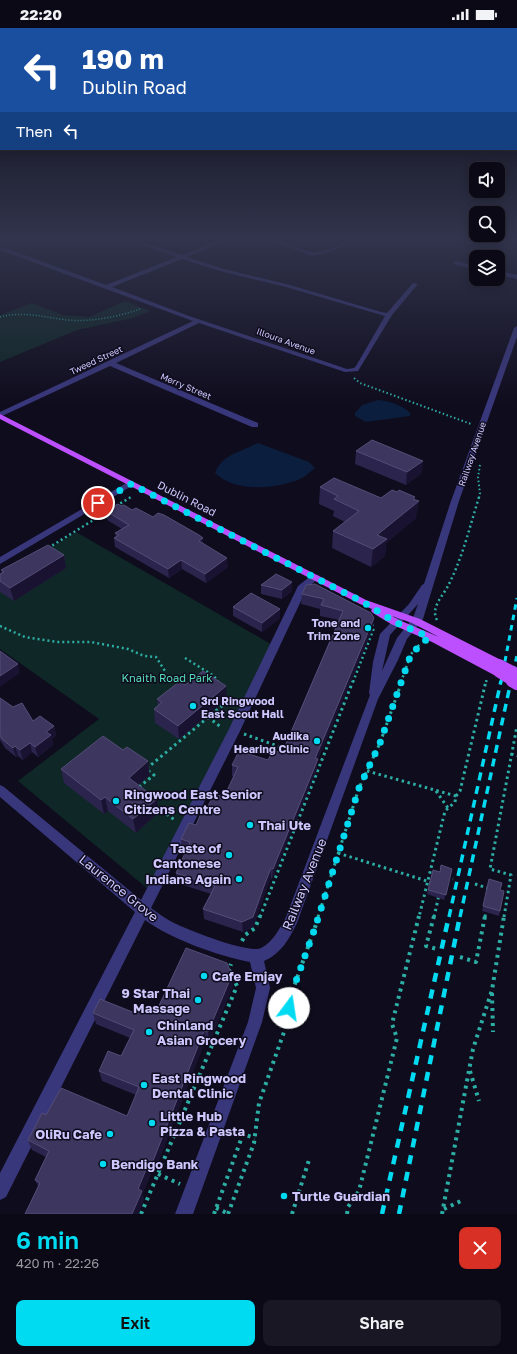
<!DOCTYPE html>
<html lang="en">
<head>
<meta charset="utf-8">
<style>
  body { margin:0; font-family:"Golos Text",sans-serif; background:#191723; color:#f1f3f6; height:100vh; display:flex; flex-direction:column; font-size:15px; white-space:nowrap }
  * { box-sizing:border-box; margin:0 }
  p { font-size:13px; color:#9a9aa1 }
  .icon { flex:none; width:22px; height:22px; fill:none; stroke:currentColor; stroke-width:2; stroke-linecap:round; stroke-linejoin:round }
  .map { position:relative; height:1186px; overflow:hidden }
  .side { display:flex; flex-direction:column; background:#0b0916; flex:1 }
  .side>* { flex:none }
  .guide { position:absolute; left:0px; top:0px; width:517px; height:122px; box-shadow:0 2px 10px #0003,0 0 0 1px #2b2a35; background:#1a4fa0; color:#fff; overflow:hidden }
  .fabs { position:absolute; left:469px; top:134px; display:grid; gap:8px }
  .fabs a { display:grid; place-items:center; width:36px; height:36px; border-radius:8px; background:#0b0916; box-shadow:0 2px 10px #0003,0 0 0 1px #2b2a35; font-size:20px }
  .pin { position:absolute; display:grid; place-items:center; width:34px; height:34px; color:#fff; margin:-17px; border:2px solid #fff; border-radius:50%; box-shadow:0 1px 4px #0007 }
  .me { position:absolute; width:44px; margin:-22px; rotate:14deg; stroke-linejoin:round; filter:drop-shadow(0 0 3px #0008) }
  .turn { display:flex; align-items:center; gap:14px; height:84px; padding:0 16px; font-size:18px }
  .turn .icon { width:52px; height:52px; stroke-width:2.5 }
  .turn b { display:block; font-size:28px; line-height:34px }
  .then { display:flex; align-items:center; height:38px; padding:0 16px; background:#0003; gap:8px; font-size:15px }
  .round { display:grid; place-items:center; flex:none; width:42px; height:42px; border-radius:8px; background:#191723 }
  .overview { display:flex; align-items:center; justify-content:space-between; height:68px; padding:0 16px }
  h1 { font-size:24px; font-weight:600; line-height:30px; color:#01dbf2 }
  .button { display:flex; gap:8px; margin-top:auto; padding:8px 16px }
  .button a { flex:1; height:46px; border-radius:8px; background:#01dbf2; color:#111; font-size:16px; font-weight:600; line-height:46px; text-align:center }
  .button a+a { background:#191723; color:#f1f3f6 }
  .status { display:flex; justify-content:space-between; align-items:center; height:28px; padding:0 20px; background:#0b0916; direction:ltr }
  .status svg { height:11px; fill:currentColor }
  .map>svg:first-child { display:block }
</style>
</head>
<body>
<div class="status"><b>22:20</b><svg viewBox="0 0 49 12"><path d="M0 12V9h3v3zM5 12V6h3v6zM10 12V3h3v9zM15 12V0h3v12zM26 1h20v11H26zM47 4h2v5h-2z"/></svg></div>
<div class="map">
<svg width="517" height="1186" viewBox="0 0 517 1186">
  <rect width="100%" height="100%" fill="#0f0c1d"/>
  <g fill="#0f2726">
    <polygon points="125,273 150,283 133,290 77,302 0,334 0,287 32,275 63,287 89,289"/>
    <polygon points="76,504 269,615 271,621 148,861 18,753 99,691 0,621 0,550"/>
  </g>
  <g fill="#0b1e3d">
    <path d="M378,372C389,373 403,377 410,385V388L366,394L355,388V385L362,377Z"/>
    <path d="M258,415L309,434L315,440C310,443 306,449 300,451C276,461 235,465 215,445C221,430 233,426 247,420C251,419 254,416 258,415Z"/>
  </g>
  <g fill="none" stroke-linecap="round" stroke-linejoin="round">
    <path stroke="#2daea5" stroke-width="1.5" stroke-dasharray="1 2" stroke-linecap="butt" d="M0,289C23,283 44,289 67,292C92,294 117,289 140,281"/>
    <g stroke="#2daea5" stroke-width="2" stroke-dasharray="1.5 2.5" stroke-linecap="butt">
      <polyline points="354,350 360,355 471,396"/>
      <polyline points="479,470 480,466 478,449 480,437"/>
    </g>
    <g stroke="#2daea5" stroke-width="2.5" stroke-dasharray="2 3" stroke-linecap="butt">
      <polyline points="116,478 131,469"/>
      <polyline points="48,520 108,483"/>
      <path d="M437,592C430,579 444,567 449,556C463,528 470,498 479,469"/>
      <polyline points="0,598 25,609 57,614 91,614 128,621 144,628 156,629 165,643"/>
      <polyline points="185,630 214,648 218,654"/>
      <polyline points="353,654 374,600 371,595"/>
      <polyline points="401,654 411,626 420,616"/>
      <polyline points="486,654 487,651"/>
    </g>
    <g stroke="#2daea5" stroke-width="3" stroke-dasharray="2.5 3.5" stroke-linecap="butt">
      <polyline points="208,689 222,700"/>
      <polyline points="244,706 286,721"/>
      <polyline points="511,726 517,728"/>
      <polyline points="367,743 456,768 455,774 445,783 419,889"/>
      <polyline points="139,759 154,747 146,741 229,672"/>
      <polyline points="436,763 448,780"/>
      <polyline points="456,768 460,763 486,653"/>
      <polyline points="157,779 176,793"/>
      <polyline points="338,825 433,855"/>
      <polyline points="447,849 453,851"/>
      <polyline points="475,856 490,861"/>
      <polyline points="260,889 353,653"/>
      <polyline points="318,889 359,760 380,715 402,653"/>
      <polyline points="434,889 439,867"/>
      <polyline points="485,889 486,881"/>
      <polyline points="504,889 511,847 490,841 517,698"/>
    </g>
    <g stroke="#2daea5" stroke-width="4" stroke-dasharray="3 4.5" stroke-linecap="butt">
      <polyline points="434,888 426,918 437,921"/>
      <polyline points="242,913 245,907 255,900 260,888"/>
      <polyline points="460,929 476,934 485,888"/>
      <polyline points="492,965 493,1004"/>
      <polyline points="470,1043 479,1073"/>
      <polyline points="158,1146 180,1156"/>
      <polyline points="216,1180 229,1186"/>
      <polyline points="444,1181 463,1172"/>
      <polyline points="141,1186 237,958 229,942 231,936"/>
      <polyline points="214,1186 243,1106 255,1110"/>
      <polyline points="228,1186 254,1115 259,1075 284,1004 291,967 319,888"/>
      <polyline points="292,1186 309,1132"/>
      <polyline points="347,1186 348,1179 359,1163 397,1010 392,996 419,888"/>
      <polyline points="442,1186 473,1021 492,962 504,888"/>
    </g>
    <g fill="#39377c" fill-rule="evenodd">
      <path d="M121,210H129L182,227L225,210H232L187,229L224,241L290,257L381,284L387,285L413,255L418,256L392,287L358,343L345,344L199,295L116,335L258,395V399H252L110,338L0,389V384L193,293L0,222V218L106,257L177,229ZM182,231L220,243L286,259L385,288L356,338L354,340L347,341L189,288L112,259Z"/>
      <path d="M264,210C282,210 296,222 312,224C327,226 347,210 364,210L323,226L312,228Z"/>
      <polygon points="456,233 476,238 476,242 454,236 454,234"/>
      <polygon points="498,243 517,247 517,251 498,247"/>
      <path d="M517,298V309L459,473L423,591L407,611L398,632L378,671L297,895C289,911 281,926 264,933L270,960L262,994L193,1186H175L248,994L256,960L250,934C218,928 171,911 145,892L6,1169L0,1172V1145L135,884L0,769V757L4,759L141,872L228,703L298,558L312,547H318L320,549L307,560L240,703L151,880C158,885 166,891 174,895C189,902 248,926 261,920C273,914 280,900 286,889L370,667L369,665L373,634L380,606L409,576L422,557L424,556L451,473L514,300ZM418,576L413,590L397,610L382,643L390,607Z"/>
      <polygon points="128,454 134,454 135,456 0,536 0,529"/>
    </g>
    <path fill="#bc50fe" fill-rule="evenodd" d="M0,386L366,572L420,591L503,633L504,636L503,639H498L503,644L502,647H494L432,614L391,596L373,585L371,583L372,581L360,576L0,391ZM392,588L412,595L439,609L399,592Z"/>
    <g stroke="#01dbf2" stroke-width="3" stroke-dasharray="5.5 5" stroke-linecap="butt">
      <polyline points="501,654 517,570"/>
      <polyline points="511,654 517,627"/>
    </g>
    <g stroke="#01dbf2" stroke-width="3.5" stroke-dasharray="8 6" stroke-linecap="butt">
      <polyline points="449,889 501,653"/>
      <polyline points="460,889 511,653"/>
    </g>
    <g stroke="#01dbf2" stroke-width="4.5" stroke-dasharray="9 8" stroke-linecap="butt">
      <polyline points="382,1186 449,888"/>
      <polyline points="399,1186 460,888"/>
    </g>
    <g stroke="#bc50fe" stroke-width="10">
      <polyline points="499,636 517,645"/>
      <polyline points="498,644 514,654"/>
    </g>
    <polyline stroke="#bc50fe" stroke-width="12" points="512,653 517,656"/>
  </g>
  <g fill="#2b244c">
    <polygon points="356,423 422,445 406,457 355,436"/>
    <polygon points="320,459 381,470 397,464 415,469 415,472 416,490 386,515 385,528 371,539 332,520 333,503 345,494 333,488 334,483 319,476"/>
    <polygon points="121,478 132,482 203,515 228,539 206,555 182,541 169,550 115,519 114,510 116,509 115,505 122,501 107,492 106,483"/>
    <polygon points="64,527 66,540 14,573 0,564 0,546 2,545 1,542"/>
    <polygon points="261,557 292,563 282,571 261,566"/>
    <polygon points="306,557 373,600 324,717 317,733 317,741 272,851 271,850 264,868 253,899 243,904 204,891 203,881 211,866 177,855 176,845 186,823 182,822 181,811 196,797 206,782 224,769 234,748 232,748 232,737 268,732 282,725 339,592 320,588 320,581 301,576 302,566"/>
    <polygon points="233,579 280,581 280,590 262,604 233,588"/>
    <polygon points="185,657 227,671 179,711 155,695 154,681 158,678 157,671"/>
    <polygon points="0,670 33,693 54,698 56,707 52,711 53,717 38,729 32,724 23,732 18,728 16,729 5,720 0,712"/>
    <polygon points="61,741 150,747 138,757 159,784 136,805 108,783 104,786 64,755"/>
    <polygon points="452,841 444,872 427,866 433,842 440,844"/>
    <polygon points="489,851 500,862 500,883 499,888 482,883"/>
    <polygon points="233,958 209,1015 205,1013 155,1142 153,1141 142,1166 144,1171 138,1186 25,1186 38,1158 35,1152 46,1129 32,1122 28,1112 46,1087 127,1088 136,1067 102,1053 99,1043 121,1028 130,1010 96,996 93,985 156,984"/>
  </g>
  <g fill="#191331">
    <polygon points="423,433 422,445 406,457 407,444"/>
    <polygon points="415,469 414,477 419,473 416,490 386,515 385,528 371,539 373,521 377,507"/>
    <polygon points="203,510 203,519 199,513"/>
    <polygon points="64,527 66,540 14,573 10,560"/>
    <polygon points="227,530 228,539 206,555 205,546"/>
    <polygon points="181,532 182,541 169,550 168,541"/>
    <polygon points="292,554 292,563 282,571 282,562"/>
    <polygon points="280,581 280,590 262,604 262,595"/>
    <polygon points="374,590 373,600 324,717 317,733 317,741 272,851 273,841 325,707"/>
    <polygon points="18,636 20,645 0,659 0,648"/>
    <polygon points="226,658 227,671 179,711 178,698"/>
    <polygon points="54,698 56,707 52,711 53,717 38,729 35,719 46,704"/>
    <polygon points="30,715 32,724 23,732 20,722"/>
    <polygon points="15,718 18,728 16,729 13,720"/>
    <polygon points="148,733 150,747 131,763 129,750"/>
    <polygon points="105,769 108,783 104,786 101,772"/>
    <polygon points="157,771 159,784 136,805 133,791"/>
    <polygon points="271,840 271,850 264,868 253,899 243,904 242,894 264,858"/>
    <polygon points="232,947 233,958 209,1015 208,1004"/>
    <polygon points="204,1003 205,1013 155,1142 153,1133"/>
    <polygon points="150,1132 153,1141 142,1166 144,1171 138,1186 132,1186 138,1161"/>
  </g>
  <g fill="#3d365f" stroke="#544d78">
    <polygon points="372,412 423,433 407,444 356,423"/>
    <polygon points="334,450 381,470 392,462 397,464 399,462 415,469 413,471 419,473 377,507 387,511 373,521 333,503 359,483 334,471 338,468 320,459"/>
    <polygon points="118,476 121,478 124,477 132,482 136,480 153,489 158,485 164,487 199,507 203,510 199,513 227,530 205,546 181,532 168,541 114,510 119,507 115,505 129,497 106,483"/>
    <polygon points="48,517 64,527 10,560 0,553 0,546 4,544 1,542"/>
    <polygon points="276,546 292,554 282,562 261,557"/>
    <polygon points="315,556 371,585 374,590 325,707 315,730 318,731 273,841 271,840 264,858 253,889 242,894 203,881 215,858 176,845 190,814 181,811 189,795 196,797 203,781 206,782 214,766 224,769 238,739 232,737 239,723 268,732 273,722 282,725 343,583 321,577 324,571 302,566 306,557"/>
    <polygon points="251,565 280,581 262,595 233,579"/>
    <polygon points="0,623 18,636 0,648"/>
    <polygon points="203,643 226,658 178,698 154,681 162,674 157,671 179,654 185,657"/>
    <polygon points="0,670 13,679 22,675 33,693 40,688 54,698 46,704 51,707 35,719 30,715 20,722 15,718 13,720 2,711 0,707"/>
    <polygon points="103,708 123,722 127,719 148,733 129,750 157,771 133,791 105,769 101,772 61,741"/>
    <polygon points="441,837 452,841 446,867 428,862 433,842 440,844"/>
    <polygon points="489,851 502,855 500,862 504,863 500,883 483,878"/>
    <polygon points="186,920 227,935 232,947 208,1004 204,1003 153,1133 150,1132 138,1161 142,1163 132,1186 25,1186 40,1155 35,1152 49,1123 28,1112 42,1085 46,1087 61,1060 127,1088 139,1059 99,1043 108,1023 121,1028 134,1002 93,985 100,971 135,985 138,978 156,984"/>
  </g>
  <linearGradient id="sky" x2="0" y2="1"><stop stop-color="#080710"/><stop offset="0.56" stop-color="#31344c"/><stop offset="1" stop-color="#31344c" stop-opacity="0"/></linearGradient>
  <rect width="517" height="376" fill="url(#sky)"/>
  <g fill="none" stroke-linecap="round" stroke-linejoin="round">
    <polyline stroke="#01dbf2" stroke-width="7" stroke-dasharray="0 12.6" points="98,475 131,456 363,574 395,594 429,609 411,626 380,715 359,760 315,900 291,967 289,980"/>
  </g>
  <g fill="#01dbf2" stroke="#0f0c1d" stroke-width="1.5">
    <circle cx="368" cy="600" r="4"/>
    <circle cx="193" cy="678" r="4"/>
    <circle cx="317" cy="713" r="4"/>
    <circle cx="116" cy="773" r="4"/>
    <circle cx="250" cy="797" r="4"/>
    <circle cx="229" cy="827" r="4"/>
    <circle cx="239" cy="851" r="4"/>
    <circle cx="204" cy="948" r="4"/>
    <circle cx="198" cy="972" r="4"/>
    <circle cx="149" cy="1004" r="4"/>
    <circle cx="144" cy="1057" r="4"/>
    <circle cx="152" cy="1095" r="4"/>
    <circle cx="110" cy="1106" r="4"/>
    <circle cx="103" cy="1136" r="4"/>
    <circle cx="284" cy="1168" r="4"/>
  </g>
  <g text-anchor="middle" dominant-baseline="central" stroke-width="3" stroke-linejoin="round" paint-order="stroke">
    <g font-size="9" fill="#cec8ff" stroke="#0f0c1d">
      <text transform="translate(286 313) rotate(20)">Illoura Avenue</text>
      <text transform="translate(96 332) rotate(-25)">Tweed Street</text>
      <text transform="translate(186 358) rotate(23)">Merry Street</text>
      <text transform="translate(472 426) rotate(-71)">Railway Avenue</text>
    </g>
    <g font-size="11" fill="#cec8ff" stroke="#0f0c1d">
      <text transform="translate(187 470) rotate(27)">Dublin Road</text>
    </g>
    <g font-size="11" font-weight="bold" fill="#cec8ff" stroke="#0f0c1d" text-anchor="end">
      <text x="360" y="594">Tone and<tspan x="360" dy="13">Trim Zone</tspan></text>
      <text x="201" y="672" text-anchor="start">3rd Ringwood<tspan x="201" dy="13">East Scout Hall</tspan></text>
      <text x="309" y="707">Audika<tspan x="309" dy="13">Hearing Clinic</tspan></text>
    </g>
    <g font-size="11" fill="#56ddbb" stroke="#0f0c1d">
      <text x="167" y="649">Knaith Road Park</text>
    </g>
    <g font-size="13" font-weight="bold" fill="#cec8ff" stroke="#0f0c1d" text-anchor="start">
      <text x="124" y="766">Ringwood East Senior<tspan x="124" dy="15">Citizens Centre</tspan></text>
      <text x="258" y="797">Thai Ute</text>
      <text x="221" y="820" text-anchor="end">Taste of<tspan x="221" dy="15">Cantonese</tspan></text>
      <text x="231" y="851" text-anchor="end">Indians Again</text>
      <text x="212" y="948">Cafe Emjay</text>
      <text x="190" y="965" text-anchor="end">9 Star Thai<tspan x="190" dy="15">Massage</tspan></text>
      <text x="157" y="997">Chinland<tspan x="157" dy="15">Asian Grocery</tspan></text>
      <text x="152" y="1050">East Ringwood<tspan x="152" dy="15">Dental Clinic</tspan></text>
      <text x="160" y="1088">Little Hub<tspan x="160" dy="15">Pizza &amp; Pasta</tspan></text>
      <text x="102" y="1106" text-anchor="end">OliRu Cafe</text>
      <text x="111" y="1136">Bendigo Bank</text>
      <text x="292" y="1168">Turtle Guardian</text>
    </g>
    <g font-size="13" fill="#cec8ff" stroke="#0f0c1d">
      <text transform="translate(304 856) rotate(-68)">Railway Avenue</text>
      <text transform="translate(119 860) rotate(39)">Laurence Grove</text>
    </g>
  </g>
</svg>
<div class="fabs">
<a><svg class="icon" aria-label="sound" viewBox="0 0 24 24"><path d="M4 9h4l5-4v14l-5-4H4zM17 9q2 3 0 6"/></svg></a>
<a><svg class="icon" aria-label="search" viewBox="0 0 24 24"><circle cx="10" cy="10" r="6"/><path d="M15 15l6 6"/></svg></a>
<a><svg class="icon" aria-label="layers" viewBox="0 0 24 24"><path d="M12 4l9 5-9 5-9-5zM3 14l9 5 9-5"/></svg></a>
</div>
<div class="pin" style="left:98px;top:475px;background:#d93025"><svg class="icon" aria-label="arrive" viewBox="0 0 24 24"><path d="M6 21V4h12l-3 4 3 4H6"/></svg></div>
<svg class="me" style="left:289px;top:980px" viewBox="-20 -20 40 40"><circle r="19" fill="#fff"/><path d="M0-13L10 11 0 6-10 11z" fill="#01dbf2"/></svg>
<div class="guide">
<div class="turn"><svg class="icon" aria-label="left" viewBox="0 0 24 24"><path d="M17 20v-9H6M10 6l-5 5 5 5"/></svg><div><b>190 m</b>Dublin Road</div></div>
<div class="then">Then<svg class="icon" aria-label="left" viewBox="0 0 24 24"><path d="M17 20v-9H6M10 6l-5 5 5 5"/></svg></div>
</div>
</div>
<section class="side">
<div class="overview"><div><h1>6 min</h1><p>420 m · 22:26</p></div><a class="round" style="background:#d93025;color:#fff"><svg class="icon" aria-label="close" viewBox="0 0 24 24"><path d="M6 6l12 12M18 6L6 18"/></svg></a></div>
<div class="button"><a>Exit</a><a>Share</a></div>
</section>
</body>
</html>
